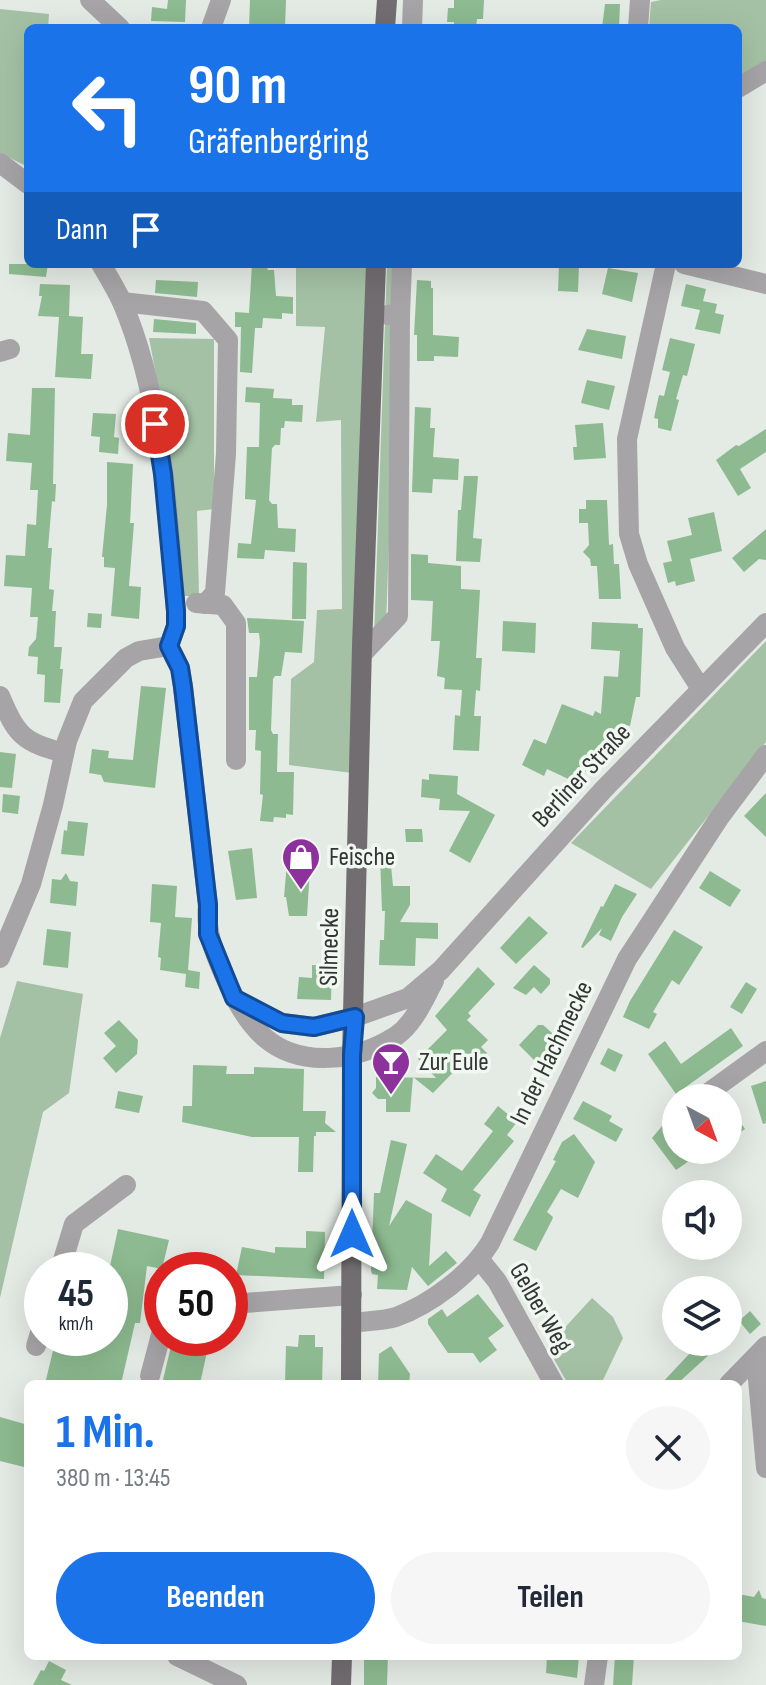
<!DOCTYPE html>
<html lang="de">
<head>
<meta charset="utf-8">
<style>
  body { margin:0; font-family:"Sofia Sans Condensed",sans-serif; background:#f6f6f7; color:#1f2937; height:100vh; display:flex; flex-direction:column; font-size:30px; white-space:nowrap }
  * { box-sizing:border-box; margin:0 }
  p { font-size:26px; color:#747a83 }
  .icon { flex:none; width:44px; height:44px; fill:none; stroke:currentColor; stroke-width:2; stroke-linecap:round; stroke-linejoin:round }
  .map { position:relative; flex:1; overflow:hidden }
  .sheet { position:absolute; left:24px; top:1380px; width:718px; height:280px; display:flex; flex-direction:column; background:#fff; border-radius:12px; box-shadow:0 8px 32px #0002 }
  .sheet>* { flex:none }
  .banner { position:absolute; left:24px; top:24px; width:718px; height:244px; border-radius:12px; box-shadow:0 8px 32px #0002; background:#1a73e8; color:#fff; overflow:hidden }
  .needle { width:52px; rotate:139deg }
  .fabs { position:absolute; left:662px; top:1084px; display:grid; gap:16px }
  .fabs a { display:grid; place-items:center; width:80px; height:80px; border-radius:50%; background:#fff; box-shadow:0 8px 32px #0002; font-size:40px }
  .speed { position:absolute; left:24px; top:1252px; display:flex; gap:16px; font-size:40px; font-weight:700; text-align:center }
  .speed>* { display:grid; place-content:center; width:104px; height:104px; border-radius:50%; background:#fff; box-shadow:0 8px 32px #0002; line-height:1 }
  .speed small { font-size:20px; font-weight:400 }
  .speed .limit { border:12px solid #d22; background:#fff; color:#111 }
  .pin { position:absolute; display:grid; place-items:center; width:68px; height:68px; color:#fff; margin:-34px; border:4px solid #fff; border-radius:50%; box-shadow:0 2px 8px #0007 }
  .me { position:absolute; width:88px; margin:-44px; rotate:0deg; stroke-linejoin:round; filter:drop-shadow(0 0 6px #0008) }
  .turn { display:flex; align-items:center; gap:28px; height:168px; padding:0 32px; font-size:36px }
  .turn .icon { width:104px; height:104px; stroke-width:2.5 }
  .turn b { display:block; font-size:56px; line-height:68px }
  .then { display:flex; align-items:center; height:76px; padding:0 32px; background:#0003; gap:16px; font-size:30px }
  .round { display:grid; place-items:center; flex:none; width:84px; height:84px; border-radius:42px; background:#f6f6f7 }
  .overview { display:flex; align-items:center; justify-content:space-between; height:136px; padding:0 32px }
  h1 { font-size:48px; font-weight:700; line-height:60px; color:#1a73e8 }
  .cta { display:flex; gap:16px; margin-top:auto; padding:16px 32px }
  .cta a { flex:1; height:92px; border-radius:48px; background:#1a73e8; color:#fff; font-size:32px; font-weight:700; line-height:92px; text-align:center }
  .cta a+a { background:#f6f6f7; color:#1f2937 }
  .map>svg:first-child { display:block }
</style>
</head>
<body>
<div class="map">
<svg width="766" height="1685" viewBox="0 0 766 1685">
  <rect width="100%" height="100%" fill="#e4eae4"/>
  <g fill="#a4c1a5">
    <polygon points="661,0 766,0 766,63 738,79 738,28 649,28 651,2"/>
    <polygon points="0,9 49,14 48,28 28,28 28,167 0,153"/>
    <polygon points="296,264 368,264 352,773 289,765 291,679 314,662 317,610 342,609 341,420 316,422 325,327 296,326"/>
    <polygon points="387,264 399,264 386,625 374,639"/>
    <polygon points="149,338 214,339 214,509 197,511 199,596 183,596 171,454"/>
    <polygon points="766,641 766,742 651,889 571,843"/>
    <polygon points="17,981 83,994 69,1093 43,1112 0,1298 0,1038"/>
    <polygon points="592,1298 613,1317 623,1338 602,1382 568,1384 547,1347"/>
  </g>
  <g fill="#8dba90">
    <polygon points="168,0 186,0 185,22 151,21 152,7 167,9"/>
    <polygon points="250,0 286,0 285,28 249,28"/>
    <polygon points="454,0 484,0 483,19 477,19 476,28 454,28 454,22 447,22 448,8 454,8"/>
    <polygon points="605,4 620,4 619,28 602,28"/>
    <polygon points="9,264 48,264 46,277 9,274"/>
    <polygon points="252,264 266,264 268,270 274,270 276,296 293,297 293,314 282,313 282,319 263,318 262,328 255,328 252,373 240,372 241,327 235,327 235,312 249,313"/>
    <polygon points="559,264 579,264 578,292 558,291"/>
    <polygon points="608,268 638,273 632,302 602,294"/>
    <polygon points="156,280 198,282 197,297 155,293"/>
    <polygon points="417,280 431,281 431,288 433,288 433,335 459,337 458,357 434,356 434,361 417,361 417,335 414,335"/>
    <polygon points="40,284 70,285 69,316 83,317 81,354 93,354 91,379 55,377 59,317 38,316 42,296 39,296"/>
    <polygon points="686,284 706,289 703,301 717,304 715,313 724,315 720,334 695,329 700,310 681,306"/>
    <polygon points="154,319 196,323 196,334 153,332"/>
    <polygon points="587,329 626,336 622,359 578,350"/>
    <polygon points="670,338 695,344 687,376 683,375 676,399 679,400 671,431 658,428 658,419 654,418 659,395 664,396 670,372 662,370"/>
    <polygon points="587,380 615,386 609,410 581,403"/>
    <polygon points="246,387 274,389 273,398 292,399 292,405 303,405 302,422 285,421 284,428 281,428 280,445 275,445 272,448 269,500 272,504 277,504 278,528 296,529 295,552 265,550 264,559 237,558 238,543 251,544 256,500 245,499 247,447 259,447 260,403 245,402"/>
    <polygon points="32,388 55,388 53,484 56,484 55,502 52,501 48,548 52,548 49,589 54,590 52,611 56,611 54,647 62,647 60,669 63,669 60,703 44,702 45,675 37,674 38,657 28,656 29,647 36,639 38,617 30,617 32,588 4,586 6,555 25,556 27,524 36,525 38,490 30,490 32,463 6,461 8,433 30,435"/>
    <polygon points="415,407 431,408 430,428 435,428 433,457 459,459 458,480 433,479 432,493 412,492"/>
    <polygon points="93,413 116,414 114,437 119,438 118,454 99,452 100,437 91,436"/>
    <polygon points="603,423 606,458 574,460 573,447 577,447 575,425"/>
    <polygon points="766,429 766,452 740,469 751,488 738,496 716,460 736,445 739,446"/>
    <polygon points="107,462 133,464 130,523 134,523 129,586 141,587 139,619 111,616 115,568 104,567 104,557 102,557 107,505"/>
    <polygon points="464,476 478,476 473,538 482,539 480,562 456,561 458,510 461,510"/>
    <polygon points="586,500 607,500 609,545 613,544 614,564 619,564 621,599 599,599 597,566 591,566 590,559 583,552 589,545 588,523 579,523 579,509 586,509"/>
    <polygon points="714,512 722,551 690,559 695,581 676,586 675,581 668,583 663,563 672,561 667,541 692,535 688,518"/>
    <polygon points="766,529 766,560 759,559 744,572 732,558"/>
    <polygon points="411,554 428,555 428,563 461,566 461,589 480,590 476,658 482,658 480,691 476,690 474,716 481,716 479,751 453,750 455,715 460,716 462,690 444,689 445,678 437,676 440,641 431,641 433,601 411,600"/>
    <polygon points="293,562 307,563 306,619 292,619"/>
    <polygon points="88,613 102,614 101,628 87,627"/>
    <polygon points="247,618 304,621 302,653 285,652 281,676 275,676 273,679 271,730 273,734 278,734 277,772 294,772 293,815 286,814 286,818 274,817 273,822 260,821 263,795 260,794 261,751 255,750 256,730 249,730 249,677 257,677 260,642 259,633 249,633"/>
    <polygon points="503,621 536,623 535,653 502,651"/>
    <polygon points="592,622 638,624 638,628 643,628 640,697 636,697 630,726 621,724 607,757 605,756 601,764 592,760 579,784 547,769 544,776 522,765 534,739 546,744 562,704 593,716 595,711 601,714 604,676 618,677 620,651 591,649"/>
    <polygon points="141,686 166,688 155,788 104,782 101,775 89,773 92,749 109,751 108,758 133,760"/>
    <polygon points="0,752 16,754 12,788 0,787"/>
    <polygon points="429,774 458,776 457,794 495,815 470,863 449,851 470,811 439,810 440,799 421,797 422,779 429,780"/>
    <polygon points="766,793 766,837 744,816"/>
    <polygon points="3,794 20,796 18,814 2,812"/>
    <polygon points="68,821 88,823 84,856 61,854 64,830 67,831"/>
    <polygon points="405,829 422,829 423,842 406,842"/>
    <polygon points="252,848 257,898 236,900 228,851"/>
    <polygon points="288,852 311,852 307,916 289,916 286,897 284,897"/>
    <polygon points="390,855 393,886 410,886 410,905 400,922 438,923 438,939 416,938 415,966 379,965 380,940 384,940 385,911 382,911 380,856"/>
    <polygon points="710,871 741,890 730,907 699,888"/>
    <polygon points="66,873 70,881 78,882 76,906 50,903 52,879 61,880"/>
    <polygon points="152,884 177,886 175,917 192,918 188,970 200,972 199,989 185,987 186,974 160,970 161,958 158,957 161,923 150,922"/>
    <polygon points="615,884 637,894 622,917 611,941 599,935 602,928 583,948 581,947 601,906 603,907"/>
    <polygon points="529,916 548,933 516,964 500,948"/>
    <polygon points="47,929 71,932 68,968 43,965"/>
    <polygon points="674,930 703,947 679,985 672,980 653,1012 657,1014 649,1029 623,1017 630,1001"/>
    <polygon points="312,965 332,966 331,1000 297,999 299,977 312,978"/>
    <polygon points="534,965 550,979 550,984 541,994 534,987 526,995 513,988"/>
    <polygon points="478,967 495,984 468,1013 471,1016 467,1020 488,1040 481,1047 487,1053 474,1068 465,1060 433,1093 413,1077 410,1112 386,1112 386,1099 378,1099 372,1093 376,1088 376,1077 436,1078 418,1059 447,1030 435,1016"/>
    <polygon points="746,982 757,989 742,1014 730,1007"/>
    <polygon points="119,1020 138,1040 137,1054 116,1073 103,1058 116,1046 104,1033"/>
    <polygon points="538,1025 543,1025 560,1040 550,1050 549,1048 537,1063 519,1045"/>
    <polygon points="731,1028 743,1046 676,1094 648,1054 665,1041 681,1064"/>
    <polygon points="608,1048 623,1055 615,1072 600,1064"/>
    <polygon points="193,1065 227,1066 226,1074 254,1074 254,1067 304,1069 303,1111 326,1111 325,1123 336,1132 316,1132 316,1136 314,1136 313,1172 298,1172 299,1137 252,1137 182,1122 183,1106 192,1106"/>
    <polygon points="766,1081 766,1123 763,1124 751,1086"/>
    <polygon points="118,1091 143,1096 139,1113 115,1108"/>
    <polygon points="583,1101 612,1116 609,1121 623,1129 616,1142 573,1119"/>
    <polygon points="728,1104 745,1129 728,1141"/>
    <polygon points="498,1106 517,1122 507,1135 514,1141 473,1190 481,1195 470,1217 441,1201 447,1189 423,1173 436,1154 462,1171 493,1131 484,1124"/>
    <polygon points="662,1126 676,1126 676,1150 705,1150 676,1170 652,1138"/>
    <polygon points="574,1134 595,1162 578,1198 561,1189 547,1212 553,1217 552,1220 536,1251 513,1240 556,1161 553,1160 562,1142"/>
    <polygon points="391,1140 407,1144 389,1226 406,1200 432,1214 429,1266 446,1251 457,1263 428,1286 412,1267 407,1290 377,1289 378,1275 372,1274 371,1270 374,1193 380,1193"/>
    <polygon points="118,1229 169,1240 162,1269 147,1266 140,1323 135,1323 121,1384 45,1384 56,1338 110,1338 110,1266"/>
    <polygon points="306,1231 325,1232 324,1279 236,1275 242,1247 275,1253 275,1247 306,1248"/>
    <polygon points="478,1294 504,1326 488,1338 497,1350 480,1363 473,1353 448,1353 428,1324 428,1319 442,1309 447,1317"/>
    <polygon points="750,1311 761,1324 750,1334 739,1321"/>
    <polygon points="299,1335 315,1335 315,1347 323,1347 322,1384 285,1384 286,1346 298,1347"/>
    <polygon points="179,1338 210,1338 200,1384 162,1384 172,1342 178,1343"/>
    <polygon points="682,1342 723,1342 677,1384 661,1384 691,1352"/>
    <polygon points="391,1346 410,1374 409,1384 378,1384 379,1354"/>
    <polygon points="0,1417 28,1425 28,1455 24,1467 0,1461"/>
    <polygon points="759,1590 762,1598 766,1599 766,1626 738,1621 738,1594 754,1597"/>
    <polygon points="364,1656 388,1656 387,1685 364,1685"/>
    <polygon points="547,1656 579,1656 577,1678 546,1673"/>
    <polygon points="615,1656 634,1656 632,1685 613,1685"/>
    <polygon points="49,1661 66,1670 61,1680 72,1685 33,1685 41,1670 44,1671"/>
  </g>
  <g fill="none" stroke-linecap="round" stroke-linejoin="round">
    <g stroke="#a7a4a7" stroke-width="20">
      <polyline points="90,0 120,28"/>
      <polyline points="211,28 221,0"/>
      <polyline points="412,28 413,0"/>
      <polyline points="638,28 640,0"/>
      <polyline points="738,88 766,71"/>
      <polyline points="0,163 28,184"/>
      <path d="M101,264C108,276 116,289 122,302C163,398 167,508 176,611V626L169,646"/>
      <polyline points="666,264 627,439 629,534 638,564 675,648 701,689"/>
      <polyline points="684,264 766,284"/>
      <polyline points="122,302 203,311 228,340 226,454 215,593 205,604"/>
      <polyline points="387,315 400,315 402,264"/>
      <polyline points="0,352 10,349"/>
      <polyline points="196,603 223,605 236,623 236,760"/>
      <path d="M169,646L180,668L183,687L208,905C205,930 214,952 224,975C233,996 246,1021 264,1037C301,1069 357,1061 396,1036C414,1024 424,999 434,981"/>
      <polyline points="362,654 398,616 400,315"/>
      <path d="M0,696C17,736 23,742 64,753"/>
      <polyline points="0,958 31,884 53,805 67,741 83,701 126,658 139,651 169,646"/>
      <polyline points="234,998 282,1023 314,1027 355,1017 408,998 441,970 603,790 766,623"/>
      <polyline points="701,1098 766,1051"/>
      <polyline points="480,1260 497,1281 554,1384"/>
      <polyline points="60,1270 74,1224 126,1185"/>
      <polyline points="230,1299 244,1303 352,1295"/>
      <path d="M352,1323C366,1321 383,1321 396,1317C431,1304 471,1274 490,1243L627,959L719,818L766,755"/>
      <polyline points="36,1346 42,1326"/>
      <polyline points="756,1357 766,1468"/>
      <polyline points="150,1376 162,1331"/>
      <polyline points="729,1384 766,1346"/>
      <polyline points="177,1656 237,1685"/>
      <polyline points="594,1685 598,1656"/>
    </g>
    <g stroke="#716d71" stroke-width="20">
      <polyline points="385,28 387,0"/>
      <polyline points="351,1384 352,1055 362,646 376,264"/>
      <polyline points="341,1685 342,1656"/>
    </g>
  </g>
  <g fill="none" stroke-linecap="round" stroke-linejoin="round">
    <defs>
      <polyline id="route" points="155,424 163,474 176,611 176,626 169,646 180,668 183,687 208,905 208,934 234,998 282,1023 314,1027 355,1017 352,1055 352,1234"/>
    </defs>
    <use href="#route" stroke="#114b97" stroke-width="20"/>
    <use href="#route" stroke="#1a73e8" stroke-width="14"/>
  </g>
  <defs>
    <symbol id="shop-pin" viewBox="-11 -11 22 30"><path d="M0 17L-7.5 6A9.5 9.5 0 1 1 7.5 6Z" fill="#8d329d" stroke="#f1f7f1"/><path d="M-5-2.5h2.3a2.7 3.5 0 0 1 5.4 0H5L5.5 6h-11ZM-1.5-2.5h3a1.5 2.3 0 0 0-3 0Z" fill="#fff"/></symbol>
    <symbol id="bar-pin" viewBox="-11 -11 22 30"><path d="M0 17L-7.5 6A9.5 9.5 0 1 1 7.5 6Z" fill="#8d329d" stroke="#f1f7f1"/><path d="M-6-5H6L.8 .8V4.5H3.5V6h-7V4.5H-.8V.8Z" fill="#fff"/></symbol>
  </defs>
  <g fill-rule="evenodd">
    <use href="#shop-pin" x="279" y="835" width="44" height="60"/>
    <use href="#bar-pin" x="369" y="1040" width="44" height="60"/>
  </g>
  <g text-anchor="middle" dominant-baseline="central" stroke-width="7" stroke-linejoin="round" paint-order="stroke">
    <g font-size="26" fill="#333633" stroke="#f1f7f1">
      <text transform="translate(582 776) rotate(-47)">Berliner Straße</text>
      <text transform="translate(330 947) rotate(-89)">Silmecke</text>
      <text transform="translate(552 1053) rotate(-64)">In der Hachmecke</text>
      <text transform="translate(540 1308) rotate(60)">Gelber Weg</text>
    </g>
    <g font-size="26" fill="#333633" stroke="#f1f7f1" text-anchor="start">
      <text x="329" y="857">Feische</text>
      <text x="419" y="1062">Zur Eule</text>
    </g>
  </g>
</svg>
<div class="fabs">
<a><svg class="needle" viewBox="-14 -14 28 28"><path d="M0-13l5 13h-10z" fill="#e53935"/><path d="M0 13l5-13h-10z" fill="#747a83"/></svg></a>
<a><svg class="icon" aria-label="sound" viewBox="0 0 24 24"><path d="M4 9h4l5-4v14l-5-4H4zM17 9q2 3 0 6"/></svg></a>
<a><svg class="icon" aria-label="layers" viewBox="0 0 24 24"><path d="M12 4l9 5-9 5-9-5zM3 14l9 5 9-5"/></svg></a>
</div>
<div class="speed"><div>45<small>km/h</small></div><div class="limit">50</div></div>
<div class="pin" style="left:155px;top:424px;background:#d93025"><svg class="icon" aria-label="arrive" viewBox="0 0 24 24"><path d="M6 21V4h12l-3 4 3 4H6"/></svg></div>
<svg class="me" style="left:352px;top:1234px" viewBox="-20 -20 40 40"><path d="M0-17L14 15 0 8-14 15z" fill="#1a73e8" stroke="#fff" stroke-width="4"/></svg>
<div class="banner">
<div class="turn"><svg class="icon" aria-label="left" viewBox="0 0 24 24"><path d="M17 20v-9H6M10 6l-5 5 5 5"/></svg><div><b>90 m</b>Gräfenbergring</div></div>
<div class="then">Dann<svg class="icon" aria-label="arrive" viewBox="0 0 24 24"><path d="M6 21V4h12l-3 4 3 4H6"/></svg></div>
</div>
<section class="sheet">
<div class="overview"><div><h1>1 Min.</h1><p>380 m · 13:45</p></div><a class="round"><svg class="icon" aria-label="close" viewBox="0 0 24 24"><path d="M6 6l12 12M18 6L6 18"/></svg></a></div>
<div class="cta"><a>Beenden</a><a>Teilen</a></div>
</section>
</div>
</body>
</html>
